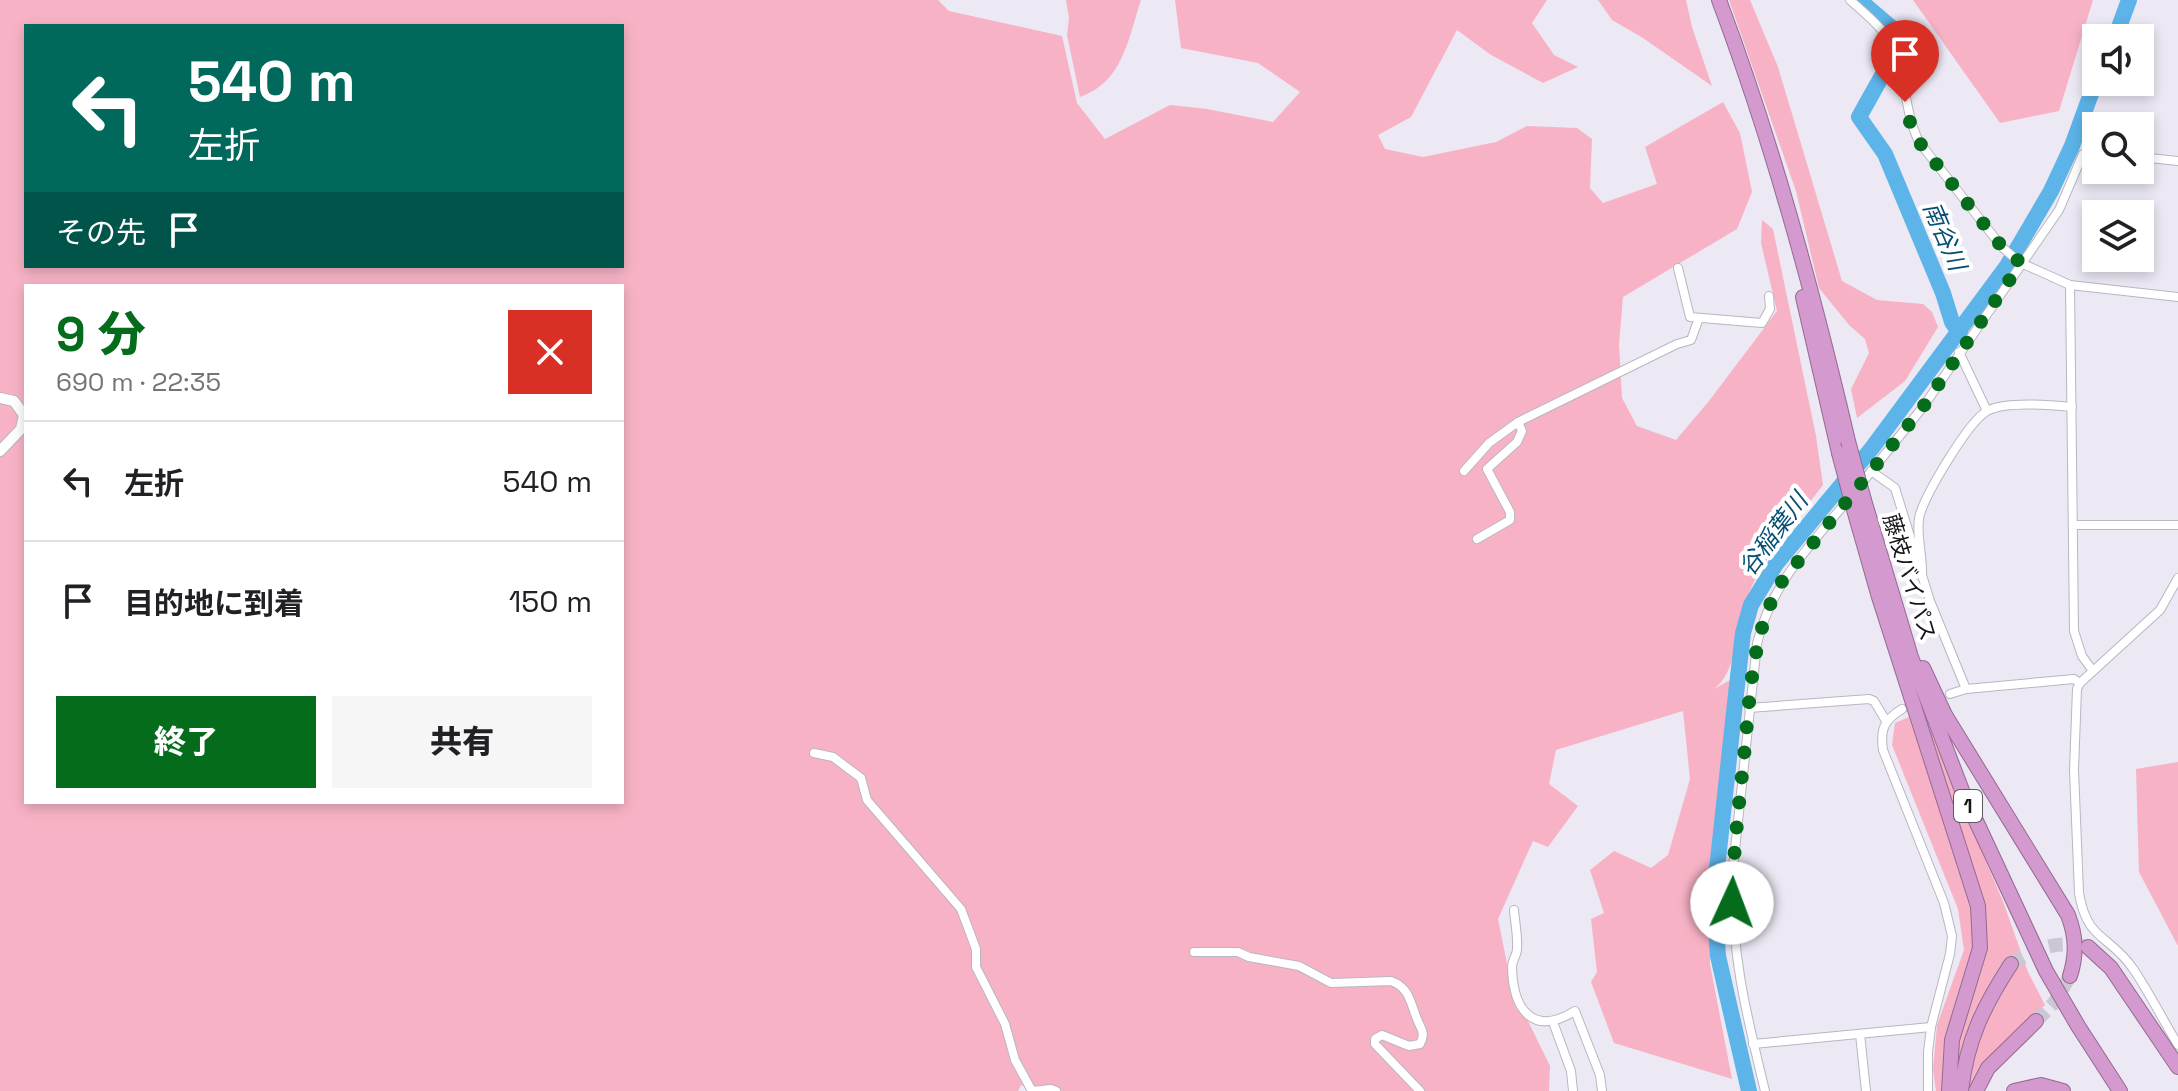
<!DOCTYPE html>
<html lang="ja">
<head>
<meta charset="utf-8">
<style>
  body { margin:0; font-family:"Space Grotesk","Noto Sans JP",sans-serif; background:#f6f6f6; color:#202124; height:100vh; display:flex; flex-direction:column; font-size:30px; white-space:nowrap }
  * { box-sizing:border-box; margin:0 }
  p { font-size:26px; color:#757577 }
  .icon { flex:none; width:44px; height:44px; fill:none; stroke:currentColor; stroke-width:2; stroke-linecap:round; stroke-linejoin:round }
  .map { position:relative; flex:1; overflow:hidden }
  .drawer { position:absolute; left:24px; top:284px; width:600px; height:520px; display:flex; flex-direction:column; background:#fff; border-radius:0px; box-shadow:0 4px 12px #0003 }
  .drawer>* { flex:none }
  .guide { position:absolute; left:24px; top:24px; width:600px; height:244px; border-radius:0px; box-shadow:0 4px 12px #0003; background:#00695c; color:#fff; overflow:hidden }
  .controls { position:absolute; left:2082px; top:24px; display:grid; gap:16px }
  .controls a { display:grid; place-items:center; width:72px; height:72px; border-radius:0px; background:#fff; box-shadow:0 4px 12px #0003; font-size:40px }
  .pin { position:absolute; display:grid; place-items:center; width:68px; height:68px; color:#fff; margin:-82px -34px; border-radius:50% 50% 50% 0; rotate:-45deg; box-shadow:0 0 8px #0007 }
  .pin .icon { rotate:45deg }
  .me { position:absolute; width:88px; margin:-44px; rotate:2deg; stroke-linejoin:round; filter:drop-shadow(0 0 6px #0008) }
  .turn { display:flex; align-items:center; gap:28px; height:168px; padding:0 32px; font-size:36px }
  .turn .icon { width:104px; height:104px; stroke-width:2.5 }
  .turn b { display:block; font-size:56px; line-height:68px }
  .then { display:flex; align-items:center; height:76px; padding:0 32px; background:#0003; gap:16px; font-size:30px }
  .round { display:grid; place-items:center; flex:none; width:84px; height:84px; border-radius:0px; background:#f6f6f6 }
  .summary { display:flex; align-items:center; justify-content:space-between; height:136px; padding:0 32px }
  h1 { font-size:48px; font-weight:800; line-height:60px; color:#046c1b }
  .cta { display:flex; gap:16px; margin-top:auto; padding:16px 32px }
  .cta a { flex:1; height:92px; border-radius:0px; background:#046c1b; color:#fff; font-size:32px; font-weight:800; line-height:92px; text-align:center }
  .cta a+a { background:#f6f6f6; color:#202124 }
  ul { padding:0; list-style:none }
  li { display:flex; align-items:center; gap:24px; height:120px; padding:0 32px; border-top:2px solid #e0e0e0 }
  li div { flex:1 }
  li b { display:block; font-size:30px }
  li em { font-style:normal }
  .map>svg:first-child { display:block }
</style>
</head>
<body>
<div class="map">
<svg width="2178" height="1091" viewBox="0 0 2178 1091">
  <rect width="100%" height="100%" fill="#ece8f4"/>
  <g fill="#f7b3c5" fill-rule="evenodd">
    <path d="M0,0H938L949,11L1062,36L1077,103L1105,139L1170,105L1207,109L1273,122L1300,92L1258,63L1181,48L1175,0H1547L1532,23L1554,55L1578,67L1543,83L1491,55L1457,30L1411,117L1378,135L1385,149L1423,157L1496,142L1527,126L1577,128L1592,139L1590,188L1603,203L1657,184L1645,147L1723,102L1740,133L1752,192L1737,229L1623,297L1619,344L1622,398L1637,426L1676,440L1709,401L1777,311L1761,243L1762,220L1773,229L1816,436L1823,485C1794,523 1757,563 1743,609C1735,635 1737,671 1714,689L1730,680L1710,872V964L1732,1079L1614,1043L1591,982L1597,972L1591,919L1604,913L1590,870L1614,851L1651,868L1668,855L1690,779L1683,711L1556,750L1549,784L1578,806L1548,847L1533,841L1498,919L1516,1008L1528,1021L1550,1066L1549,1091H1038L1021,1085L1018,1091H0ZM26,26H622V266H26ZM26,286H622V802H26Z"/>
    <path d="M1066,0H1141C1128,39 1123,82 1080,97L1067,35L1069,18Z"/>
    <polygon points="1598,0 1686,0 1692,27 1712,86 1643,38 1612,20"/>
    <polygon points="1729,0 1750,0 1778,67 1842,281 1877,300 1923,304 1932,312 1938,327 1905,381 1857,418 1851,389 1869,353 1865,339 1849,325 1819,288 1796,191"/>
    <polygon points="1913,0 2093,0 2059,111 2000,123"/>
    <polygon points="1909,717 1975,913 1974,954 1946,1091 1936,1091 1933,1069 1937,1025 1964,950 1958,909 1892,745 1895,723"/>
    <polygon points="1930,729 2004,904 2028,972 2045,1005 2000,1048 1972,1091 1968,1091 1966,1074 2009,961 1959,1091 1953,1059 1984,952 1927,737"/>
    <polygon points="2178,762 2178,946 2139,872 2136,769"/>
  </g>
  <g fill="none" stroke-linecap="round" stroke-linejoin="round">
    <g stroke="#5cb4e9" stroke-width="16">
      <polyline points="1859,0 1892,28 1897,49 1859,117 1885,154 1943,293 1952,322 1960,333"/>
      <polyline points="2115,38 2129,0"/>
      <polyline points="1749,1091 1718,956 1715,914 1717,869 1736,694 1743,633 1751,605 1776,564 1872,448 2007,266 2051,191 2072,146 2096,80"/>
    </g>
    <polyline stroke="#ccc8d3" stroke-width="8" stroke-dasharray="8 4" stroke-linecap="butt" points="1902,709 1950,694"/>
    <g stroke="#ccc8d3" stroke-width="14" stroke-dasharray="14 7" stroke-linecap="butt">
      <path d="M2011,964C2036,948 2056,940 2086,947"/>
      <polyline points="2036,1021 2054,1003 2070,976"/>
    </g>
    <defs>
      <g id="minor">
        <path d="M1850,0C1869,17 1889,32 1897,57C1906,86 1906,115 1919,142L2002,247L2019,262L2070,285L2178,297"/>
        <polyline points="2140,157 2178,161"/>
        <polyline points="1678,268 1690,317 1762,323 1770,309 1769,296"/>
        <polyline points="2070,285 2074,631 2082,656 2093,671"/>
        <polyline points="1959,352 1987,411"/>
        <polyline points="1464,471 1489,443 1518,422 1677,344 1691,340 1699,318"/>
        <polyline points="1871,471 1895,488 1930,601 1966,689"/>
        <polyline points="1861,484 1923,407 2059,210 2083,154 2096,153"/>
        <polyline points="2073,525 2178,525"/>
        <polyline points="1477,539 1510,520 1510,512 1487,469 1517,442 1522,431 1518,422"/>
        <path d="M1922,575C1923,556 1915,531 1920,514C1927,492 1968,422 1987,411C2005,401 2052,405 2072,407"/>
        <path d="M2178,578L2160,610L2080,683L2077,689L2074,770L2079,893C2087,942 2110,934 2134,970C2150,994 2163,1020 2178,1045"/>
        <polyline points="1950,694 1966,689 2074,679 2080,683"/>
        <polyline points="1749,708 1869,699 1874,701 1886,721"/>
        <path d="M1902,709C1884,720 1880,729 1883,750L1944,903L1952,936L1950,954L1931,1027L1928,1052V1091"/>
        <polyline points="814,753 833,757 861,778 867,800 961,909 976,949 976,967 1005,1024 1015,1060 1032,1091 1051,1089 1056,1091"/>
        <path d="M1514,910C1515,923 1518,936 1517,949C1517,955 1512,960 1512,967C1513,1010 1533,1037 1575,1011L1600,1075L1602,1091"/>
        <path d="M1194,952H1238L1249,957L1299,966L1331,983L1391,981C1410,988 1410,1002 1417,1019C1421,1029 1426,1033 1420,1044L1409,1046L1382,1035L1375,1039V1044L1420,1091"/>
        <polyline points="1553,1022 1571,1071 1573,1091"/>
        <polyline points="1860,1034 1866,1091"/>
        <polyline points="1753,1044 1931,1027"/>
        <path d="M1765,1091C1746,1013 1730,950 1733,868L1757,644C1771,582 1813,543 1852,495"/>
      </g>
      <polyline id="tertiary" points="0,398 14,401 24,415 21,429 0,451"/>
      <g id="motorway">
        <path d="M1719,0C1773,144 1813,292 1848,441"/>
        <polyline points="1803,297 1839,453"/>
        <polyline points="1864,500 1911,657 1963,793 2046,971 2078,1026 2120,1091"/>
        <polyline points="1853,506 1879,597 1978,906 1980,948 1952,1040 1949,1091"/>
        <path d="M1923,668L1945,715L2068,915C2076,936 2077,954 2070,976"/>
        <polyline points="2088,947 2111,968 2178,1067"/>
        <path d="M1961,1091C1967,1040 1983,1007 2011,964"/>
        <polyline points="1976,1091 1988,1068 2036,1021"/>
        <polyline points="2014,1091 2041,1085 2063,1091"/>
      </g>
    </defs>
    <use href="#minor" stroke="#b9b6c1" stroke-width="10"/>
    <use href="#tertiary" stroke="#b9b6c1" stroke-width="12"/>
    <use href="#motorway" stroke="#926b8f" stroke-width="16"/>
    <use href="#minor" stroke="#fff" stroke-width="8"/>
    <use href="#tertiary" stroke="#fff" stroke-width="10"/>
    <use href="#motorway" stroke="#d499ce" stroke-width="14"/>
    <defs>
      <g id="motorway-bridge">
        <polyline points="1848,441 1864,500"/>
        <polyline points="1839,453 1853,506"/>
      </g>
    </defs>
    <use href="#motorway-bridge" stroke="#926b8f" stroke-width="16" stroke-linecap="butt"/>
    <use href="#motorway-bridge" stroke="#d499ce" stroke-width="14"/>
  </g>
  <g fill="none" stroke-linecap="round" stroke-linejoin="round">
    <path stroke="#046c1b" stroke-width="14" stroke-dasharray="0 25.2" d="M1732,903C1733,854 1739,805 1744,756C1750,698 1751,636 1780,584L1923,407L2021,263L2002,247L1919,142L1911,126L1905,102"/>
  </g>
  <g text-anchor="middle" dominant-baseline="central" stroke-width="8" stroke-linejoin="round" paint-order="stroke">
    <rect fill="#fff" stroke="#5c5b5e" stroke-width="2" x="1954" y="790" width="28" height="32" rx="6"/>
    <g font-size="20" font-weight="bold" fill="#161519">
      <text x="1968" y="806">1</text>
    </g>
    <g font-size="22" fill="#161519" stroke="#fff">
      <text transform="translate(1910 577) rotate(73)">藤枝バイパス</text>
    </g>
    <g font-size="24" font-style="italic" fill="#054f72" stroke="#fff">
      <text transform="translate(1945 236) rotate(67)">南谷川</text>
      <text transform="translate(1773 534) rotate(-53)">谷稲葉川</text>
    </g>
  </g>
</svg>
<div class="controls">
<a><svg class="icon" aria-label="sound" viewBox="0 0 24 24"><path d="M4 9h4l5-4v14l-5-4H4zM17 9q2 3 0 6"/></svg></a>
<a><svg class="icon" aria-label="search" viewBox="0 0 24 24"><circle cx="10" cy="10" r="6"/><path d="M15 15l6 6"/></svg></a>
<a><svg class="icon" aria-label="layers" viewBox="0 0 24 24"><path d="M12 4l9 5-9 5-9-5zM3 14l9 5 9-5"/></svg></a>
</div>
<div class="pin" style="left:1905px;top:102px;background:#d93025"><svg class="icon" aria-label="arrive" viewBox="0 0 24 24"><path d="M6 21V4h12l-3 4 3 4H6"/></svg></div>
<svg class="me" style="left:1732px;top:903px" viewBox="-20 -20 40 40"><circle r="19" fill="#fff"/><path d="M0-13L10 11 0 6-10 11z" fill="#046c1b"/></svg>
<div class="guide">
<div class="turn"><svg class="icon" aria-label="left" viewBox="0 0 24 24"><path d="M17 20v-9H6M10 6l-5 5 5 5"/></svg><div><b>540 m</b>左折</div></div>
<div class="then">その先<svg class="icon" aria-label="arrive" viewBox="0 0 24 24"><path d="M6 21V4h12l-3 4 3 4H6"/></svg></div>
</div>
<section class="drawer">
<div class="summary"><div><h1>9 分</h1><p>690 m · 22:35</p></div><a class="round" style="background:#d93025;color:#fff"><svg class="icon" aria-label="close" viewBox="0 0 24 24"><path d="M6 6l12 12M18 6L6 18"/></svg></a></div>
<ul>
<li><svg class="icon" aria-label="left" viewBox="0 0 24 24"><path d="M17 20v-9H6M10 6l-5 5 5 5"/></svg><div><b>左折</b></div><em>540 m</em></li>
<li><svg class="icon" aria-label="arrive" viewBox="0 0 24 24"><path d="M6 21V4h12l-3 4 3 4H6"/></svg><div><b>目的地に到着</b></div><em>150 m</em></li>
</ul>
<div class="cta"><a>終了</a><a>共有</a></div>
</section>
</div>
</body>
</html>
